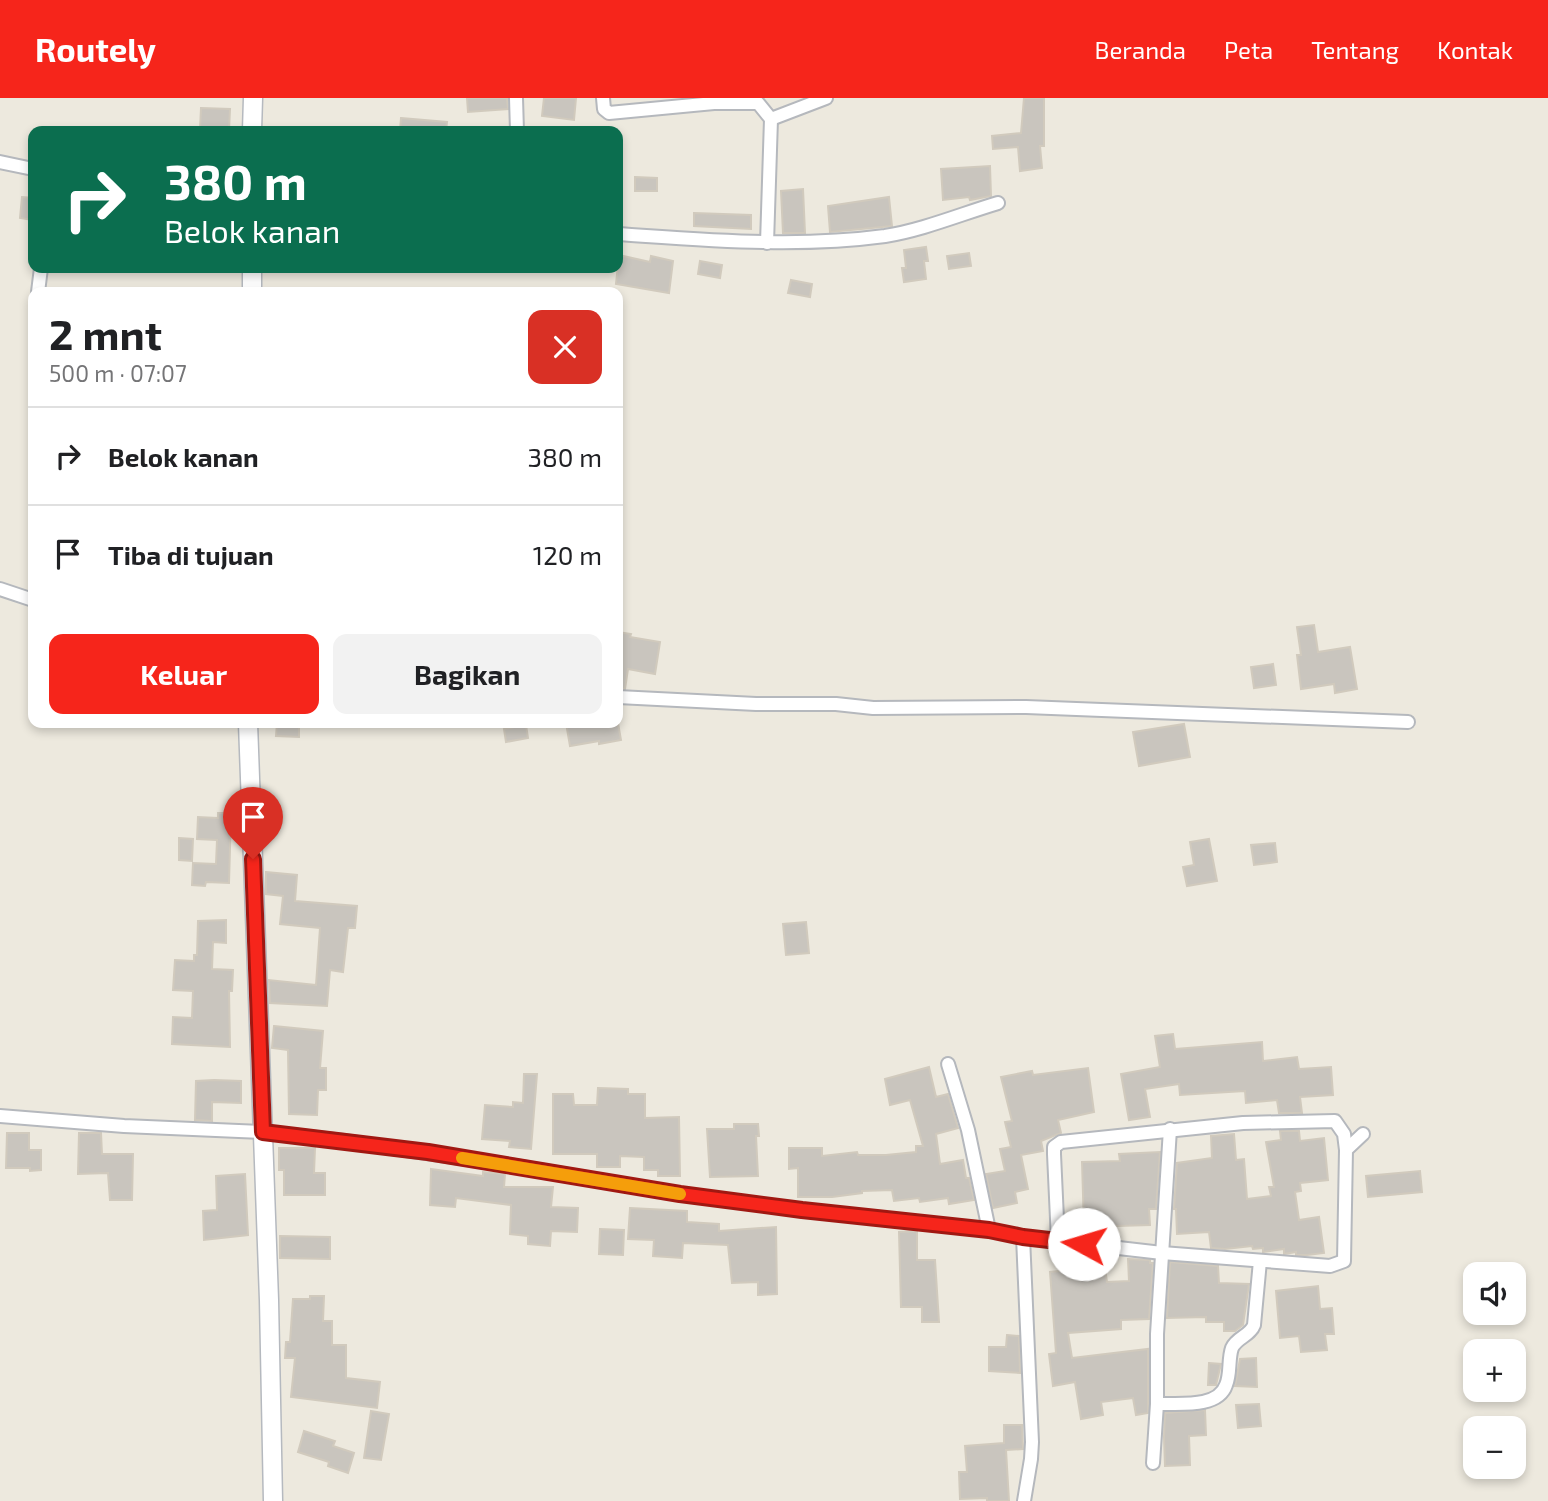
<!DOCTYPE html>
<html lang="id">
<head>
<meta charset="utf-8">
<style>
  body { margin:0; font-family:"Exo 2",sans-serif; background:#f2f2f2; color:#202124; height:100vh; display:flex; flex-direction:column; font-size:26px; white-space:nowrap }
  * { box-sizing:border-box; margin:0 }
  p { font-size:23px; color:#757577 }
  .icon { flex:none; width:38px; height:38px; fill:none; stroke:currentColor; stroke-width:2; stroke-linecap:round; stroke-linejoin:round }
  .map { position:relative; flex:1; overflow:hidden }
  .details { position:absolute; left:28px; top:189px; width:595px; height:441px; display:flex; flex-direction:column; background:#fff; border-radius:14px; box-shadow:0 4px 10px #0003 }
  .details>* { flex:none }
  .hud { position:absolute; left:28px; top:28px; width:595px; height:147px; border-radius:14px; box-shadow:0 4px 10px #0003; background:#0b6e4f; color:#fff; overflow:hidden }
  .fabs { position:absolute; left:1463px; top:1164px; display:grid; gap:14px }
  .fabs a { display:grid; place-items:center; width:63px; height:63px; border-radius:14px; background:#fff; box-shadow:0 4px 10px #0003; font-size:35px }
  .pin { position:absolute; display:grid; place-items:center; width:60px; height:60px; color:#fff; margin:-72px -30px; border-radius:50% 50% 50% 0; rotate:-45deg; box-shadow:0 0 7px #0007 }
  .pin .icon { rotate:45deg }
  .me { position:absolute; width:77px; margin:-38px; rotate:276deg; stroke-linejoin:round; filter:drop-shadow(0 0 5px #0008) }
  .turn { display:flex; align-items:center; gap:24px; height:147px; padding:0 21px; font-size:32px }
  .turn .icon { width:91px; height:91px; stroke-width:2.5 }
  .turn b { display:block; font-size:49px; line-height:60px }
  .round { display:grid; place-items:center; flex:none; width:74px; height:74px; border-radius:14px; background:#f2f2f2 }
  .summary { display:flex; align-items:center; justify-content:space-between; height:119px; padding:0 21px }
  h1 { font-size:42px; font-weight:700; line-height:52px }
  .primary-button { display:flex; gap:14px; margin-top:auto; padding:14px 21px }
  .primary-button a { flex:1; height:80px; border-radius:14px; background:#f6251b; color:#fff; font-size:28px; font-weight:700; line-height:80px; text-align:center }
  .primary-button a+a { background:#f2f2f2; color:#202124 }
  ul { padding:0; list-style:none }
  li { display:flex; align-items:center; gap:21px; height:98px; padding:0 21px; border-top:2px solid #e0e0e0 }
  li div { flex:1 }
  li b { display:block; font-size:26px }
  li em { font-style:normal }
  header { display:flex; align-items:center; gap:42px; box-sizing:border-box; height:98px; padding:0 35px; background:#f6251b; color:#fff }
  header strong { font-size:33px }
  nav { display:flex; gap:38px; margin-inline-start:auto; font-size:24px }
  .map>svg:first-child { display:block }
</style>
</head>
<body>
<header>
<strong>Routely</strong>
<nav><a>Beranda</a><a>Peta</a><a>Tentang</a><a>Kontak</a></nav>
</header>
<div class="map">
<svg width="1548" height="1403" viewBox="0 0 1548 1403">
  <rect width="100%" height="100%" fill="#ede9de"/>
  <g fill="#c9c5be" stroke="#d1cabd" stroke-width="2">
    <polygon points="467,0 507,0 508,11 468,14"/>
    <polygon points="544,0 576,0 574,22 542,18"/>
    <polygon points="1024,0 1044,0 1044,48 1040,48 1042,70 1020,73 1018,49 993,51 992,38 1021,35"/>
    <polygon points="201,10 230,11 229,33 200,32"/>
    <polygon points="401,20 447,24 446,33 400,33"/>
    <polygon points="990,68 991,98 970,102 969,99 943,102 941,71"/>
    <polygon points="635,79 657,80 657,93 635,93"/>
    <polygon points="803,91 805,135 783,135 781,93"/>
    <polygon points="22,99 33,100 33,122 20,120"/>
    <polygon points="889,99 892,128 830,134 828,108"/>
    <polygon points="694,115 751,117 751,131 694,128"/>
    <polygon points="926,149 928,163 924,163 926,181 904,184 902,170 906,170 904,152"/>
    <polygon points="969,155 971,168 949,171 947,158"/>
    <polygon points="619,157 650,164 651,158 673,163 669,195 616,186"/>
    <polygon points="700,163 722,167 720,180 698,176"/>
    <polygon points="791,182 812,186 810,199 788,195"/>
    <polygon points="1314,527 1318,554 1350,549 1357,591 1335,595 1334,586 1301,591 1297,557 1301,557 1297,529"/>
    <polygon points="618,534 631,536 630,539 660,544 655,576 628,571 625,591 618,590"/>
    <polygon points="1273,566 1276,587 1254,590 1251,569"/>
    <polygon points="277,625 299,626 299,639 276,638"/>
    <polygon points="566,625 618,625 621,642 599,646 599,643 570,648"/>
    <polygon points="1184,626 1190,659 1139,668 1133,634"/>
    <polygon points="526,627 528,640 506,644 504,631"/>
    <polygon points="218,715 231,715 229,785 206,784 205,788 192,787 193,765 216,766 217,742 197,741 198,719 218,720"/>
    <polygon points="179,740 193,741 192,763 179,762"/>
    <polygon points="1209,741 1217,783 1187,788 1183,769 1194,767 1190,744"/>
    <polygon points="1275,745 1277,764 1254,767 1251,747"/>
    <polygon points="266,774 297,777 295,803 357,808 355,830 348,830 343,874 330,872 327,908 270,905 269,882 316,887 320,830 280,826 283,798 266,796"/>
    <polygon points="226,822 226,845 213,844 212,871 233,872 232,893 229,893 230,949 172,946 173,919 192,920 193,893 173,892 175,862 194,863 194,857 197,857 198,823"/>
    <polygon points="806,824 809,855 786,857 783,826"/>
    <polygon points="274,928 323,933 320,970 326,970 326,992 318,992 317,1017 289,1016 288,952 272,950"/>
    <polygon points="1173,936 1175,951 1262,944 1263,963 1297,959 1299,971 1331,969 1333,997 1300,999 1302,1015 1279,1015 1277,1002 1246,1005 1245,993 1180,997 1179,986 1145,991 1150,1019 1129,1022 1121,976 1160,969 1155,938"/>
    <polygon points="929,969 936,999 948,996 958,1030 936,1036 940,1066 963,1062 966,1080 969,1080 974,1102 949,1106 948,1100 920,1104 919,1100 894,1103 892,1092 862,1093 862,1095 832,1099 798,1099 798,1070 789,1071 789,1050 822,1050 822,1058 857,1054 858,1057 886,1057 916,1054 916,1048 923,1048 910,1002 890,1007 885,981"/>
    <polygon points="1088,970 1094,1014 1058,1022 1061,1035 1041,1043 1043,1053 1021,1057 1028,1091 1015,1094 1017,1105 993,1110 986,1076 1005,1073 1000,1051 1011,1049 1005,1024 1012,1023 1001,979 1032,973 1033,977"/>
    <polygon points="524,976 537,976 531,1051 509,1049 510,1043 482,1041 485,1007 513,1009 513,1004 523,1005"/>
    <polygon points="214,982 241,983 241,1005 212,1004 212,1023 195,1022 196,983"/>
    <polygon points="598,990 628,991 628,996 645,996 645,1020 679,1019 680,1078 658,1078 658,1072 644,1072 644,1059 620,1058 620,1069 597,1069 597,1056 553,1056 553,996 573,996 574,1007 597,1007"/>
    <polygon points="734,1026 758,1026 759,1038 756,1038 758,1078 710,1079 707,1031 734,1031"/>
    <polygon points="1280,1033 1299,1033 1300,1043 1324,1040 1328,1082 1300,1085 1301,1093 1295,1094 1299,1122 1319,1119 1324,1155 1307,1157 1296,1157 1296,1154 1284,1156 1284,1151 1263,1154 1263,1150 1253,1151 1252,1148 1225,1151 1211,1150 1209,1134 1177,1136 1176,1111 1174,1111 1177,1065 1212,1060 1211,1038 1234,1036 1236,1062 1244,1061 1247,1101 1271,1098 1269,1089 1274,1089 1266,1044 1281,1042"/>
    <polygon points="7,1035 29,1035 29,1052 41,1052 41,1072 30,1073 30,1070 6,1070"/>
    <polygon points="79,1035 101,1035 102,1056 133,1056 132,1102 110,1102 108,1075 78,1076"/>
    <polygon points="279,1050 315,1050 314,1075 325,1075 325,1097 284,1097 284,1072 279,1072"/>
    <polygon points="1160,1054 1156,1111 1149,1111 1150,1127 1084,1129 1082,1064 1120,1063 1119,1056"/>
    <polygon points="431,1071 483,1078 483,1074 505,1076 504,1089 553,1089 551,1109 578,1110 577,1134 551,1133 550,1148 528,1146 528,1138 510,1136 511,1107 456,1100 455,1109 430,1107"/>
    <polygon points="1420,1073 1422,1094 1368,1099 1366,1078"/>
    <polygon points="245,1076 248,1137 204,1142 203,1113 217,1112 216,1078"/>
    <polygon points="630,1110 687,1113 687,1124 719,1126 719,1133 776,1129 777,1196 758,1197 758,1184 732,1185 728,1147 683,1145 682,1160 653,1158 654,1142 628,1141"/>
    <polygon points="600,1131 624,1132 623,1157 599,1156"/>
    <polygon points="917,1133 917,1162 935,1162 939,1224 922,1224 922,1209 901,1209 899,1134"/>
    <polygon points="280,1138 330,1139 330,1161 280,1160"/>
    <polygon points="1128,1161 1150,1162 1150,1165 1153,1165 1149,1221 1121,1222 1121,1231 1068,1235 1072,1260 1148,1251 1148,1315 1136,1317 1133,1300 1101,1304 1103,1317 1081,1321 1075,1284 1053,1288 1049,1256 1056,1255 1050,1174 1079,1171 1079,1174 1105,1170 1107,1184 1129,1183"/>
    <polygon points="1170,1164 1218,1168 1219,1185 1249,1186 1243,1227 1235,1233 1224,1233 1224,1224 1206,1224 1206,1219 1167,1220"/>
    <polygon points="1318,1188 1320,1211 1332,1210 1334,1236 1325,1236 1327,1252 1301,1254 1299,1238 1280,1240 1276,1193"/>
    <polygon points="310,1198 324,1198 323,1223 332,1223 332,1247 346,1247 346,1280 380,1284 377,1310 291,1299 295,1260 285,1260 286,1244 290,1244 293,1201 310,1201"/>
    <polygon points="1007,1237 1019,1238 1020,1275 989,1273 989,1249 1006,1249"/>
    <polygon points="1256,1260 1257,1289 1235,1288 1240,1261"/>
    <polygon points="1209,1265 1221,1266 1216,1287 1208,1287"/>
    <polygon points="1259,1306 1261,1328 1238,1330 1236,1307"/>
    <polygon points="1205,1312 1206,1337 1189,1338 1190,1367 1165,1368 1164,1339 1165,1315"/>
    <polygon points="371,1313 389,1316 381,1362 364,1360"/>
    <polygon points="1004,1327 1022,1327 1023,1351 1006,1352 1009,1403 987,1403 987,1400 960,1401 959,1374 967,1374 965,1348 1004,1345"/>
    <polygon points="304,1333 335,1343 333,1348 354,1355 348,1375 328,1368 329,1364 298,1354"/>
  </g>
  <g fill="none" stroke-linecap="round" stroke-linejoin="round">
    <defs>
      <g id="street">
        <polyline points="516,0 517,33"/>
        <polyline points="603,0 604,11 609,15 714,5 758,5 771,21 767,145"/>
        <polyline points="771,21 826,0"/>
        <polyline points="0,64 33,71"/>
        <path d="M618,136C707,142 796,150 885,138C923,132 961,116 998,105"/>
        <polyline points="38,194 41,170"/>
        <polyline points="0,491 33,502"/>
        <polyline points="618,599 756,606 836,606 873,610 1026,609 1408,624"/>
        <polyline points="948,966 968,1032 989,1132"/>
        <polyline points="0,1018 124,1028 263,1034 344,1043 509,1067 680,1096 802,1112 989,1132 1023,1139 1162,1155 1330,1168 1344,1163 1346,1052 1363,1036"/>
        <polyline points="1023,1139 1032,1344 1031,1361 1024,1403"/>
        <polyline points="1058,1143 1054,1056 1054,1049 1061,1044 1243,1025 1335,1023 1344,1036 1346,1052"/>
        <path d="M1157,1306C1177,1305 1218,1311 1226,1287C1231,1276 1228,1261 1232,1250C1237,1239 1250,1238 1254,1227L1260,1163"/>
        <polyline points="1153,1365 1157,1306 1157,1236 1170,1031"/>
      </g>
      <g id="secondary">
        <polyline points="252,33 253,0"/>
        <polyline points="252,194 252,170"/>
        <polyline points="248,625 269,1202 273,1403"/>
      </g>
    </defs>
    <use href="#street" stroke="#b5b8bd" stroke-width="16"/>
    <use href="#secondary" stroke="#b5b9bf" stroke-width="21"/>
    <use href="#street" stroke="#fff" stroke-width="12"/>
    <use href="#secondary" stroke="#fff" stroke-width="18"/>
  </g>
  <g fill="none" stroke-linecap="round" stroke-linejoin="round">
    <defs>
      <polyline id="route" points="253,761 263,1034 428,1054 680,1096 802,1112 989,1132 1023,1139 1084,1146"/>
    </defs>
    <use href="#route" stroke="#a01812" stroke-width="18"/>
    <use href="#route" stroke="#f6251b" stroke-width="12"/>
    <polyline stroke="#f59e0b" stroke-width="12" points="462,1060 680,1096"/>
  </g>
</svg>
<div class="fabs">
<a><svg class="icon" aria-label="sound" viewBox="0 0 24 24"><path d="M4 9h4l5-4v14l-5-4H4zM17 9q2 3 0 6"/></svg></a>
<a>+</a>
<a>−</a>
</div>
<div class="pin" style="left:253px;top:761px;background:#d93025"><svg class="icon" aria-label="arrive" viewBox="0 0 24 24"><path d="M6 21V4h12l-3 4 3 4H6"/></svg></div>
<svg class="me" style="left:1084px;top:1146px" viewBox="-20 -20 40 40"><circle r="19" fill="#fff"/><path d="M0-13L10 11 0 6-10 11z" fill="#f6251b"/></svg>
<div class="hud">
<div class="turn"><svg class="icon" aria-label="right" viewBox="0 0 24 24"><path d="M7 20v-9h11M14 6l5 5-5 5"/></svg><div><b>380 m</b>Belok kanan</div></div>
</div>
<section class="details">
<div class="summary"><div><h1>2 mnt</h1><p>500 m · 07:07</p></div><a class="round" style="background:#d93025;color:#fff"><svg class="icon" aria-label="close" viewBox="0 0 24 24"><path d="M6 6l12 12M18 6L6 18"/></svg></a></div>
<ul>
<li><svg class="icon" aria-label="right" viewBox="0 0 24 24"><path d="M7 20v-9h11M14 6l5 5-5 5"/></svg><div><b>Belok kanan</b></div><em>380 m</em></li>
<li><svg class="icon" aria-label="arrive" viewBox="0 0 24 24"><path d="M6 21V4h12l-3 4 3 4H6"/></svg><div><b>Tiba di tujuan</b></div><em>120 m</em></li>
</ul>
<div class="primary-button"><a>Keluar</a><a>Bagikan</a></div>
</section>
</div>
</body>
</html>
